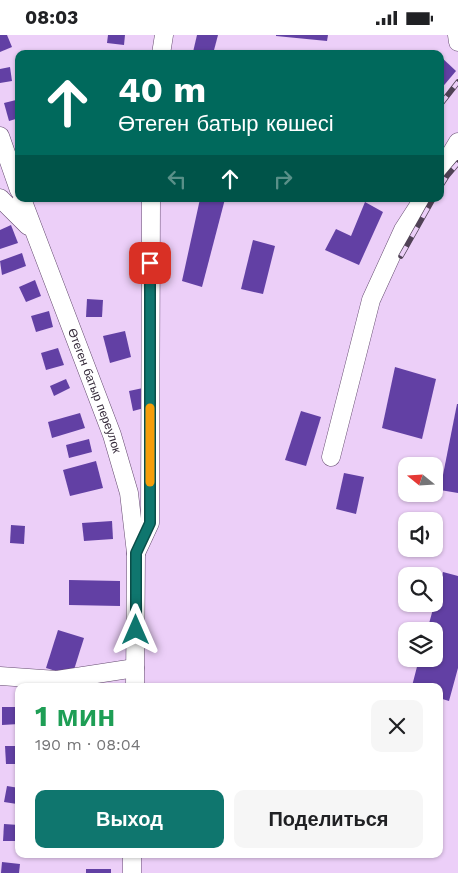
<!DOCTYPE html>
<html lang="ru">
<head>
<meta charset="utf-8">
<style>
  body { margin:0; font-family:"Work Sans",sans-serif; background:#f6f6f6; color:#202124; height:100vh; display:flex; flex-direction:column; font-size:19px; white-space:nowrap }
  * { box-sizing:border-box; margin:0 }
  p { font-size:16px; color:#757577 }
  .icon { flex:none; width:28px; height:28px; fill:none; stroke:currentColor; stroke-width:2; stroke-linecap:round; stroke-linejoin:round }
  .map { position:relative; flex:1; overflow:hidden }
  .sheet { position:absolute; left:15px; top:648px; width:428px; height:175px; display:flex; flex-direction:column; background:#fff; border-radius:10px; box-shadow:0 1px 4px #0004 }
  .sheet>* { flex:none }
  .guide { position:absolute; left:15px; top:15px; width:429px; height:152px; border-radius:10px; box-shadow:0 1px 4px #0004; background:#00695c; color:#fff; overflow:hidden }
  .needle { width:32px; rotate:288deg }
  .controls { position:absolute; left:398px; top:422px; display:grid; gap:10px }
  .controls a { display:grid; place-items:center; width:45px; height:45px; border-radius:10px; background:#fff; box-shadow:0 1px 4px #0004; font-size:25px }
  .pin { position:absolute; display:grid; place-items:center; width:42px; height:42px; color:#fff; margin:-21px; border-radius:10px; box-shadow:0 2px 8px #0006 }
  .me { position:absolute; width:55px; margin:-28px; rotate:0deg; stroke-linejoin:round; filter:drop-shadow(0 0 4px #0008) }
  .turn { display:flex; align-items:center; gap:18px; height:105px; padding:0 20px; font-size:22px }
  .turn .icon { width:65px; height:65px; stroke-width:2.5 }
  .turn b { display:block; font-size:35px; line-height:42px }
  .lanes { display:flex; align-items:center; height:48px; padding:0 20px; background:#0003; justify-content:center; gap:25px; direction:ltr }
  .lanes .off { opacity:.35 }
  .round { display:grid; place-items:center; flex:none; width:52px; height:52px; border-radius:10px; background:#f6f6f6 }
  .head { display:flex; align-items:center; justify-content:space-between; height:85px; padding:0 20px }
  h1 { font-size:30px; font-weight:700; line-height:38px; color:#1e9e55 }
  .primary-button { display:flex; gap:10px; margin-top:auto; padding:10px 20px }
  .primary-button a { flex:1; height:58px; border-radius:10px; background:#0f766e; color:#fff; font-size:20px; font-weight:700; line-height:58px; text-align:center }
  .primary-button a+a { background:#f6f6f6; color:#202124 }
  .status { display:flex; justify-content:space-between; align-items:center; height:35px; padding:0 25px; background:#fff; direction:ltr }
  .status svg { height:14px; fill:currentColor }
  .map>svg:first-child { display:block }
</style>
</head>
<body>
<div class="status"><b>08:03</b><svg viewBox="0 0 49 12"><path d="M0 12V9h3v3zM5 12V6h3v6zM10 12V3h3v9zM15 12V0h3v12zM26 1h20v11H26zM47 4h2v5h-2z"/></svg></div>
<div class="map">
<svg width="458" height="838" viewBox="0 0 458 838">
  <rect width="100%" height="100%" fill="#eccff8"/>
  <g fill="#6240a4">
    <polygon points="0,0 7,0 12,12 0,17"/>
    <polygon points="108,0 125,0 124,10 107,8"/>
    <polygon points="197,0 218,0 213,19 193,17"/>
    <polygon points="276,0 328,0 327,6 276,1"/>
    <polygon points="440,21 456,36 440,55"/>
    <polygon points="10,32 12,46 0,48 0,34"/>
    <polygon points="16,65 19,75 19,83 9,86 4,68"/>
    <polygon points="200,164 225,164 202,252 182,246"/>
    <polygon points="365,167 383,177 359,230 325,215 336,194 351,201"/>
    <polygon points="11,190 18,208 0,214 0,195"/>
    <polygon points="253,205 275,211 263,259 241,254"/>
    <polygon points="22,218 26,231 2,240 0,226"/>
    <polygon points="35,245 41,261 26,267 19,252"/>
    <polygon points="87,264 103,265 102,282 86,282"/>
    <polygon points="49,276 53,292 36,297 31,281"/>
    <polygon points="125,296 131,322 110,328 103,301"/>
    <polygon points="58,313 64,330 46,335 41,318"/>
    <polygon points="395,332 436,344 422,404 382,393"/>
    <polygon points="66,344 70,353 54,361 50,351"/>
    <polygon points="143,353 148,372 133,376 129,356"/>
    <polygon points="457,369 458,369 458,458 440,455"/>
    <polygon points="301,376 321,382 306,431 285,425"/>
    <polygon points="80,378 85,393 52,403 48,387"/>
    <polygon points="89,404 92,417 69,423 66,410"/>
    <polygon points="96,426 103,453 70,461 63,435"/>
    <polygon points="344,438 364,442 356,479 336,474"/>
    <polygon points="112,486 113,504 84,506 82,488"/>
    <polygon points="11,490 25,491 24,509 10,508"/>
    <polygon points="443,537 458,541 458,633 449,666 439,663 439,651 412,651 419,624 434,624 434,596 427,596"/>
    <polygon points="69,545 120,546 120,571 69,570"/>
    <polygon points="58,595 84,603 72,641 46,633"/>
    <polygon points="2,672 19,672 19,689 2,690"/>
    <polygon points="5,711 19,711 19,729 6,729"/>
    <polygon points="7,751 19,753 17,769 4,767"/>
    <polygon points="4,789 19,790 19,806 3,806"/>
    <polygon points="2,827 20,829 19,838 1,838"/>
    <rect x="86" y="834" width="25" height="4"/>
  </g>
  <g fill="none" stroke-linecap="round" stroke-linejoin="round">
    <defs>
      <g id="minor">
        <polyline points="457,0 458,7"/>
        <polyline points="161,19 164,0"/>
        <polyline points="0,101 19,155"/>
        <polyline points="440,137 458,107"/>
        <polyline points="0,163 28,191"/>
        <path id="s1" d="M22,164L112,400L129,458L136,518L135,651"/>
        <polyline points="331,422 371,265 403,195 423,164"/>
        <polyline points="136,518 150,488 151,164"/>
        <polyline points="0,641 57,645 135,633"/>
        <polyline points="132,838 132,819"/>
      </g>
    </defs>
    <use href="#minor" stroke="#654c70" stroke-width="19"/>
    <use href="#minor" stroke="#fff" stroke-width="18"/>
    <defs>
      <g id="rail">
        <polyline points="440,70 458,47"/>
        <polyline points="440,152 447,141 458,128"/>
        <polyline points="401,221 433,164"/>
      </g>
    </defs>
    <use href="#rail" stroke="#504256" stroke-width="5.5"/>
    <use href="#rail" stroke="#eccff8" stroke-width="4" stroke-dasharray="11" stroke-linecap="butt"/>
  </g>
  <g fill="none" stroke-linecap="round" stroke-linejoin="round">
    <defs>
      <polyline id="route" points="136,595 136,518 150,488 150,228"/>
    </defs>
    <use href="#route" stroke="#0a4d48" stroke-width="12"/>
    <use href="#route" stroke="#0f766e" stroke-width="9"/>
    <polyline stroke="#f59e0b" stroke-width="9" points="150,373 150,447"/>
  </g>
  <g text-anchor="middle" dominant-baseline="central" stroke-width="5" stroke-linejoin="round" paint-order="stroke">
    <g font-size="12" fill="#352a3a" stroke="#eccff8">
      <text stroke="none"><textPath href="#s1" startOffset="205">Өтеген батыр переулок</textPath></text>
    </g>
  </g>
</svg>
<div class="controls">
<a><svg class="needle" viewBox="-14 -14 28 28"><path d="M0-13l5 13h-10z" fill="#e53935"/><path d="M0 13l5-13h-10z" fill="#757577"/></svg></a>
<a><svg class="icon" aria-label="sound" viewBox="0 0 24 24"><path d="M4 9h4l5-4v14l-5-4H4zM17 9q2 3 0 6"/></svg></a>
<a><svg class="icon" aria-label="search" viewBox="0 0 24 24"><circle cx="10" cy="10" r="6"/><path d="M15 15l6 6"/></svg></a>
<a><svg class="icon" aria-label="layers" viewBox="0 0 24 24"><path d="M12 4l9 5-9 5-9-5zM3 14l9 5 9-5"/></svg></a>
</div>
<div class="pin" style="left:150px;top:228px;background:#d93025"><svg class="icon" aria-label="arrive" viewBox="0 0 24 24"><path d="M6 21V4h12l-3 4 3 4H6"/></svg></div>
<svg class="me" style="left:136px;top:595px" viewBox="-20 -20 40 40"><path d="M0-17L14 15 0 8-14 15z" fill="#0f766e" stroke="#fff" stroke-width="4"/></svg>
<div class="guide">
<div class="turn"><svg class="icon" aria-label="ahead" viewBox="0 0 24 24"><path d="M12 20V5M6 11l6-6 6 6"/></svg><div><b>40 m</b>Өтеген батыр көшесі</div></div>
<div class="lanes"><svg class="icon off" aria-label="left" viewBox="0 0 24 24"><path d="M17 20v-9H6M10 6l-5 5 5 5"/></svg><svg class="icon" aria-label="ahead" viewBox="0 0 24 24"><path d="M12 20V5M6 11l6-6 6 6"/></svg><svg class="icon off" aria-label="right" viewBox="0 0 24 24"><path d="M7 20v-9h11M14 6l5 5-5 5"/></svg></div>
</div>
<section class="sheet">
<div class="head"><div><h1>1 мин</h1><p>190 m · 08:04</p></div><a class="round"><svg class="icon" aria-label="close" viewBox="0 0 24 24"><path d="M6 6l12 12M18 6L6 18"/></svg></a></div>
<div class="primary-button"><a>Выход</a><a>Поделиться</a></div>
</section>
</div>
</body>
</html>
